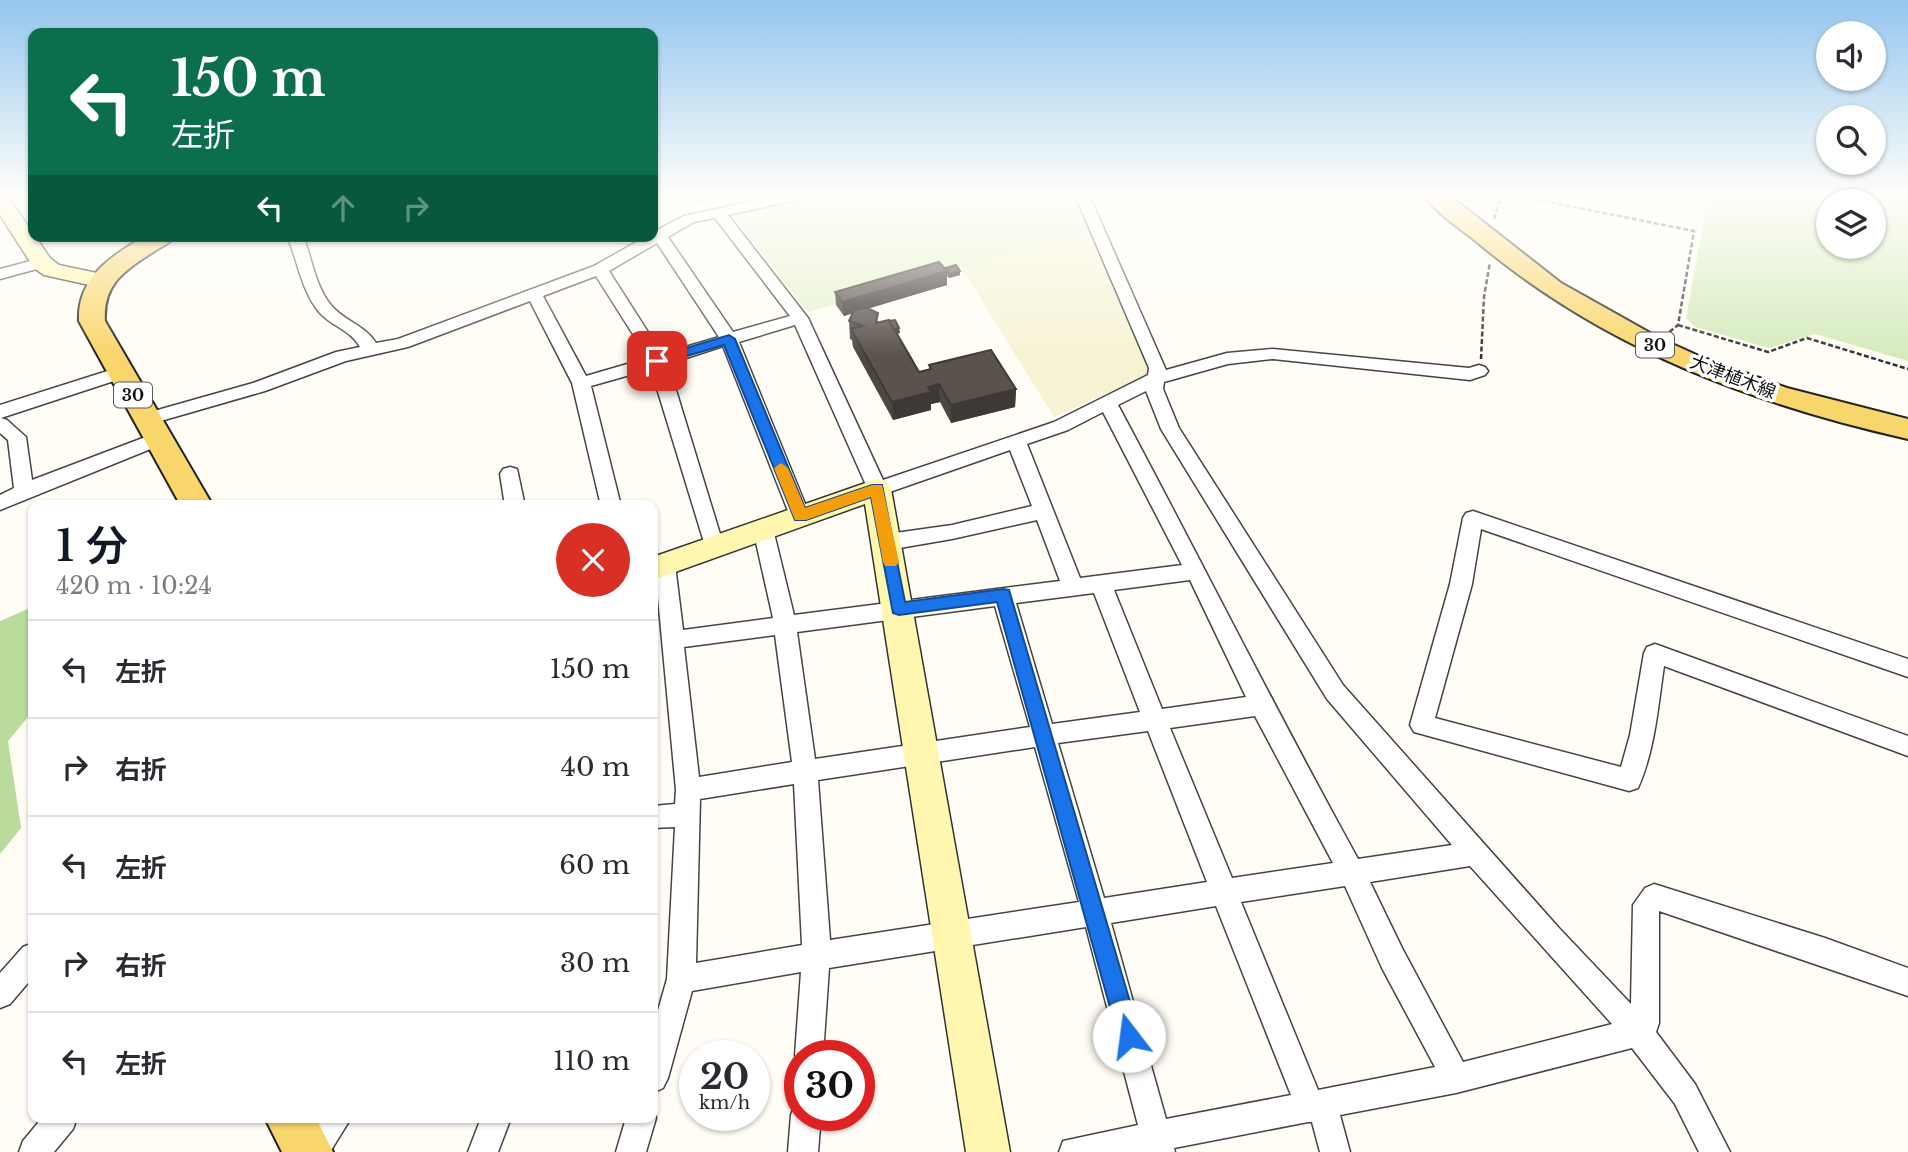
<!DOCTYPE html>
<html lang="ja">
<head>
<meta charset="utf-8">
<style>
  body { margin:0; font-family:"Libre Baskerville","Noto Sans JP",serif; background:#f2f2f3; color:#2b2b33; height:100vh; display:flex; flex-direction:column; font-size:26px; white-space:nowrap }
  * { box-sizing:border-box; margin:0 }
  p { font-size:23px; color:#7c7c81 }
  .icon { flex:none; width:38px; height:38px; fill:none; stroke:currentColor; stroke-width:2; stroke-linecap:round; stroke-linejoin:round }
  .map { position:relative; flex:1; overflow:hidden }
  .panel { position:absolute; left:28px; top:500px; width:630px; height:623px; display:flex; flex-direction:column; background:#fff; border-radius:14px; box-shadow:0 2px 5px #0004 }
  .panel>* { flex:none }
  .top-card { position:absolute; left:28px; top:28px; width:630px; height:214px; border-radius:14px; box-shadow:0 2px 5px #0004; background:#0b6e4f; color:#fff; overflow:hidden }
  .fabs { position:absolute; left:1816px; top:21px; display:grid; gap:14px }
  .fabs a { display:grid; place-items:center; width:70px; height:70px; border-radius:50%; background:#fff; box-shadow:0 2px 5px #0004; font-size:35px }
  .speed { position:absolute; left:679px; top:1040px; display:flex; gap:14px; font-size:35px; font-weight:700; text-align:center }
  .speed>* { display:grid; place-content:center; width:91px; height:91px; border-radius:50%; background:#fff; box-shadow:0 2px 5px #0004; line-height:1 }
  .speed small { font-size:18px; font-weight:400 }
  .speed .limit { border:10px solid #d22; background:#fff; color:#111 }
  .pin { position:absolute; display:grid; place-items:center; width:60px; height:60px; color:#fff; margin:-30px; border-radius:14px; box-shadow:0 4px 10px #0006 }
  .me { position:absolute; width:77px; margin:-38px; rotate:345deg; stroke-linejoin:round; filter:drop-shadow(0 0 5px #0008) }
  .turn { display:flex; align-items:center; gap:24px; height:147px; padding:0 28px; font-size:32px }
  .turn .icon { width:91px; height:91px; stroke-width:2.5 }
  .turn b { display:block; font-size:49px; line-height:60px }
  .lanes { display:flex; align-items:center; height:66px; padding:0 28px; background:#0003; justify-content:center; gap:35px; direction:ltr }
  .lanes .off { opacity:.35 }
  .round { display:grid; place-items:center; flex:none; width:74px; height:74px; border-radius:37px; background:#f2f2f3 }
  .head { display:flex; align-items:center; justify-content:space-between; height:119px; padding:0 28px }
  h1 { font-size:42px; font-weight:600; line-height:52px; color:#111827 }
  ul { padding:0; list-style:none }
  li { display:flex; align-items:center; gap:21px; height:98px; padding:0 28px; border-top:2px solid #e1e1e2 }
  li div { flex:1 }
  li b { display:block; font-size:26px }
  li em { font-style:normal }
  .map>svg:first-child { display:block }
</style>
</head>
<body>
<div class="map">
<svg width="1908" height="1152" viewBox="0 0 1908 1152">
  <rect width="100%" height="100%" fill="#fffdf5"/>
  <polygon fill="#f6f3d4" points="1088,230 1151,367 1148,375 1054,417 961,267"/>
  <path fill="#d5ebbd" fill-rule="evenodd" d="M1708,195H1908V361L1815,334L1769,348L1695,327L1686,318ZM1829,201H1874V247H1829Z"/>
  <polygon fill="#b9dc9c" points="28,609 33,609 33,711 8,741 21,828 0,854 0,621"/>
  <polygon fill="#e6f2cf" points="814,195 1076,195 1088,230 808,312 732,215"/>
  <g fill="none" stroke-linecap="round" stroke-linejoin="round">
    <defs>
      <g id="street">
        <path d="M780,195H806L804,198L728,215L808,318L883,480L1054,422L1148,375L1149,368L1075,195H1089L1166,370L1227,353L1273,349L1469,368L1479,365L1485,367L1488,371L1485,375L1470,380L1273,359L1228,364L1164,382L1163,389L1179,428L1343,685L1559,928L1631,1004L1633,905L1645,888L1654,884L1825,938L1908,968V996L1659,911V1023L1656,1032L1695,1084L1730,1152H1699L1675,1104L1632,1048L1456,1093L1340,1115L1350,1152H1320L1312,1122H1308L1174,1148L1175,1152H1059L1063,1141L1138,1125L1086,927L829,968L823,1055H800V1066L795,1055L801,972L692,991L668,1078L663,1088L653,1093V1028L667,979L675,827L653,828V806L675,804L676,790L655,565L658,559L665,557L672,559L675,565L683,630L773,618L753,529L756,524L763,522L770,524L773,529L794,615L1060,581L1037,520L952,539L888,550L881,547L878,542L881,537L888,534L952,525L1032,506L1010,450L884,494H870L795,325L739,342L810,516L807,521L800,523L793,521L790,516L723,346L668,364L724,547L721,552L714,555L707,552L651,369L591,386L621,506H601L572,383L530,301L408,347L346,361L265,391L147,425L140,423L138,419L140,415L253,383L336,352L360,347C351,330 331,326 319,312C301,290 298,261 287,236H303C312,258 315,285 330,304C343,321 364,324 376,343L398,339L594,266L647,236H653V232L684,216ZM715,218L790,316L733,332L668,237L694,222ZM657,243L719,337L662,354L609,271ZM596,276L648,358L586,376L543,296ZM1146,391L1161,429L1327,699L1452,845L1358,859C1275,709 1199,556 1118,405ZM1103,412L1182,565L1080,578L1027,444L1068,430ZM1190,580L1246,697L1162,709L1114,590ZM1094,593L1140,712L1052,724L1016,603ZM995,606L1030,727L815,759L797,632ZM775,635L792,762L699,777L684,647ZM1255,716L1333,863L1232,878L1170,728ZM1148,731L1207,882L1104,898L1058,743ZM1035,747L1079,902L830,940L818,780ZM794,784L802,945L696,963L700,799ZM1470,866L1612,1024L1463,1062L1402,948L1370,882ZM1345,886L1382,968L1435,1067L1318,1090L1241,902ZM1216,906L1291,1095L1166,1119L1111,923Z"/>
        <polygon points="42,258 50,263 48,266 0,279 0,269"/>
        <polygon points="120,367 126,369 129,373 126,377 1,418 7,420 26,437 32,480 156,433 163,434 165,439 163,444 0,510 0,495 14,488 8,440 0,433 0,405"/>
        <polygon points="510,467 517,469 525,506 505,506 500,474 503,469"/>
        <path d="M1473,511L1908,659V677L1481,529L1472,584L1435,718L1621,767L1630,735L1644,653L1647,647L1655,644L1908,736V756L1664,666C1658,706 1655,750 1638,788L1629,791L1414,732L1410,725L1450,584L1463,518L1466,513Z"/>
        <polygon points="33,943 33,977 10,1004 0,1008 0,973 23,947"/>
        <polygon points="800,1103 800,1115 821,1115 818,1152 788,1152 791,1115 795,1104"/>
        <polygon points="653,1110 656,1118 646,1152 616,1152 626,1118 653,1118"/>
        <polygon points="42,1118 77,1118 73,1129 54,1152 19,1152 23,1141"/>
        <polygon points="318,1118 351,1118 330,1152 297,1152"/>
        <polygon points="481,1118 511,1118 498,1152 468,1152"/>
      </g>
      <g id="secondary">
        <polygon points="0,195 7,195 50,258 59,265 111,276 114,281 111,286 103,288 44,275 34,268 0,215"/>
        <polygon points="877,479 887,482 891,489 1010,1152 966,1152 865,504 653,580 653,557"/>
      </g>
      <g id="primary">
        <path d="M1424,195H1449L1561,283L1659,338L1701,357L1787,388L1908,419V439C1753,404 1607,349 1483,247C1467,233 1434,212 1424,195Z"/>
        <path d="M145,236H175C170,244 160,247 153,252C124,271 103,284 105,321L213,506H181L79,321C77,278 111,256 145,236Z"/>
        <polygon points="265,1118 316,1118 333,1152 282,1152"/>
      </g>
    </defs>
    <use href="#street" stroke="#444" stroke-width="3"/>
    <use href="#secondary" stroke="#333" stroke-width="3"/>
    <use href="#primary" stroke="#222" stroke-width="4"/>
    <g stroke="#333" stroke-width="2.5" stroke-dasharray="5 2.5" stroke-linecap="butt">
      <polyline points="690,195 702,202"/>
      <polyline points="1514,195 1694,231 1678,325 1668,333"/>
      <polyline points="1494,219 1502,195"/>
      <polyline points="1678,325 1768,352 1807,338 1908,369"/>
      <polyline points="1481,359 1484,297 1490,262"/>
    </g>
    <use href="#street" fill="#fff" fill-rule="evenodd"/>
    <use href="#secondary" fill="#fff6b0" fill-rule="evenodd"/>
    <use href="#primary" fill="#f9d66b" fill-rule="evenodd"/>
  </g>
  <polygon fill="#4d4742" points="945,268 960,275 949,278 947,276 947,285 868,308 879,323 900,333 896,334 919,372 929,369 929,365 1016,389 1015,407 951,423 940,402 931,404 931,410 893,420 853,347 852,340 850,339 849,321 852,313 844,316 836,305 835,292"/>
  <g fill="#3f3936">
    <polygon points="947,271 947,285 844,316 842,302"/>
    <polygon points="960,271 960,275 949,278 949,274"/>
    <polygon points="899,328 900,333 886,336 886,331"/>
    <polygon points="939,384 940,402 931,404 931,410 893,420 892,402 928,387"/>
    <polygon points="1016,389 1015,407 951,423 951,405"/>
  </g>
  <g fill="#5a524d" stroke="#3f3936" stroke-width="2">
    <polygon points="939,262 947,271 842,302 835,292"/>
    <polygon points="956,265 960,271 949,274 945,268"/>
    <polygon points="867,308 878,313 876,323 889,320 919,372 931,369 929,365 991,350 1016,389 951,405 939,384 928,387 931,392 892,402 851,329 863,326 849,321 854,310"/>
    <polygon points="895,320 899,328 894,330 889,321"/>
  </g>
  <linearGradient id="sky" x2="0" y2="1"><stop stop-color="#95c6ee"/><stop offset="0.55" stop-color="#fffefa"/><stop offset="1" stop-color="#fffefa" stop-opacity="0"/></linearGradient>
  <rect width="1908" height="356" fill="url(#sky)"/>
  <polygon fill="#1a73e8" stroke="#114b97" stroke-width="2" points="729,335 735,339 805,508 872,485 882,485 905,602 1003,589 1009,590 1140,1036 1137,1043 1129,1047 1121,1043 1118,1036 997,602 899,615 893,613 871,497 806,520 795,520 724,345 657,365 651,361 653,358"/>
  <polygon fill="#f59e0b" points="781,463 788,468 805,508 872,485 882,485 899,562 896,566 885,566 883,562 871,497 806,520 795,520 774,468"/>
  <g text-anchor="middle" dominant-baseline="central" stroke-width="7" stroke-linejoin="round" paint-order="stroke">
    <g fill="#fff" stroke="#585858" stroke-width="2">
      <rect x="1636" y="332.5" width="38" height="25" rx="5"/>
      <rect x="114" y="382.5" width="38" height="25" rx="5"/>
    </g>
    <g font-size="16" font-weight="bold" fill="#111">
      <text x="1655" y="345">30</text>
      <text x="133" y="395">30</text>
    </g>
    <g font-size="18" fill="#111" stroke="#fff">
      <text transform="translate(1733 377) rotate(21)">大津植木線</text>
    </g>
  </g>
</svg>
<div class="fabs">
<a><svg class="icon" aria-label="sound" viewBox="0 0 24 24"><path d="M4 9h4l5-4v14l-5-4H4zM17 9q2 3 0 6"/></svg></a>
<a><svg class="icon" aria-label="search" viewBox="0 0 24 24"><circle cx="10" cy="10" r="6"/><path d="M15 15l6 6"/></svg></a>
<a><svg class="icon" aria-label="layers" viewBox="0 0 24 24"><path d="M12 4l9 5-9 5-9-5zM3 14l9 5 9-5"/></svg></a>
</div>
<div class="speed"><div>20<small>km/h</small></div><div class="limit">30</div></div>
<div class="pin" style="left:657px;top:361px;background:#d93025"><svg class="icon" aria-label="arrive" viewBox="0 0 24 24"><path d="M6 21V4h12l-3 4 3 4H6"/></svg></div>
<svg class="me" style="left:1129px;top:1036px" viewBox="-20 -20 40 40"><circle r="19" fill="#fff"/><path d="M0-13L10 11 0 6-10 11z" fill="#1a73e8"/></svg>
<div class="top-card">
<div class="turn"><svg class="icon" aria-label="left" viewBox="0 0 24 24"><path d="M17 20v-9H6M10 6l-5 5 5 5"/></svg><div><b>150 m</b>左折</div></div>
<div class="lanes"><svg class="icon" aria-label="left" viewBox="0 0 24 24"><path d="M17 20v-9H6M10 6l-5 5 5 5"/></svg><svg class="icon off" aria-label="ahead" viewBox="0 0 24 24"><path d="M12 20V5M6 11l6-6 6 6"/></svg><svg class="icon off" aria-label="right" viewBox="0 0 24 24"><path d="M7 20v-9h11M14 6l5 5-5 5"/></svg></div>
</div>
<section class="panel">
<div class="head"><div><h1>1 分</h1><p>420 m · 10:24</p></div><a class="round" style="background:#d93025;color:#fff"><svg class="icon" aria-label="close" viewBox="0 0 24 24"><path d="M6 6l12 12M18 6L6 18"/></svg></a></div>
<ul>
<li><svg class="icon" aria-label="left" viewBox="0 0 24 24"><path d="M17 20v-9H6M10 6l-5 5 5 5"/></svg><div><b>左折</b></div><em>150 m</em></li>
<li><svg class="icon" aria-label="right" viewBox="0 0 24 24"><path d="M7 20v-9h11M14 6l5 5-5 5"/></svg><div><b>右折</b></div><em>40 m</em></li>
<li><svg class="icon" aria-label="left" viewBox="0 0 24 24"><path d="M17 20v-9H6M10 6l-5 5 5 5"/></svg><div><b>左折</b></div><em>60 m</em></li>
<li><svg class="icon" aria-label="right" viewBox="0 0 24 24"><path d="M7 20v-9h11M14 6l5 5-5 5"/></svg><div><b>右折</b></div><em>30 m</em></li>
<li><svg class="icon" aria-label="left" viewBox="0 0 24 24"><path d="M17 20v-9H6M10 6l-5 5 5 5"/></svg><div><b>左折</b></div><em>110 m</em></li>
</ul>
</section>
</div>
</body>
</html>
